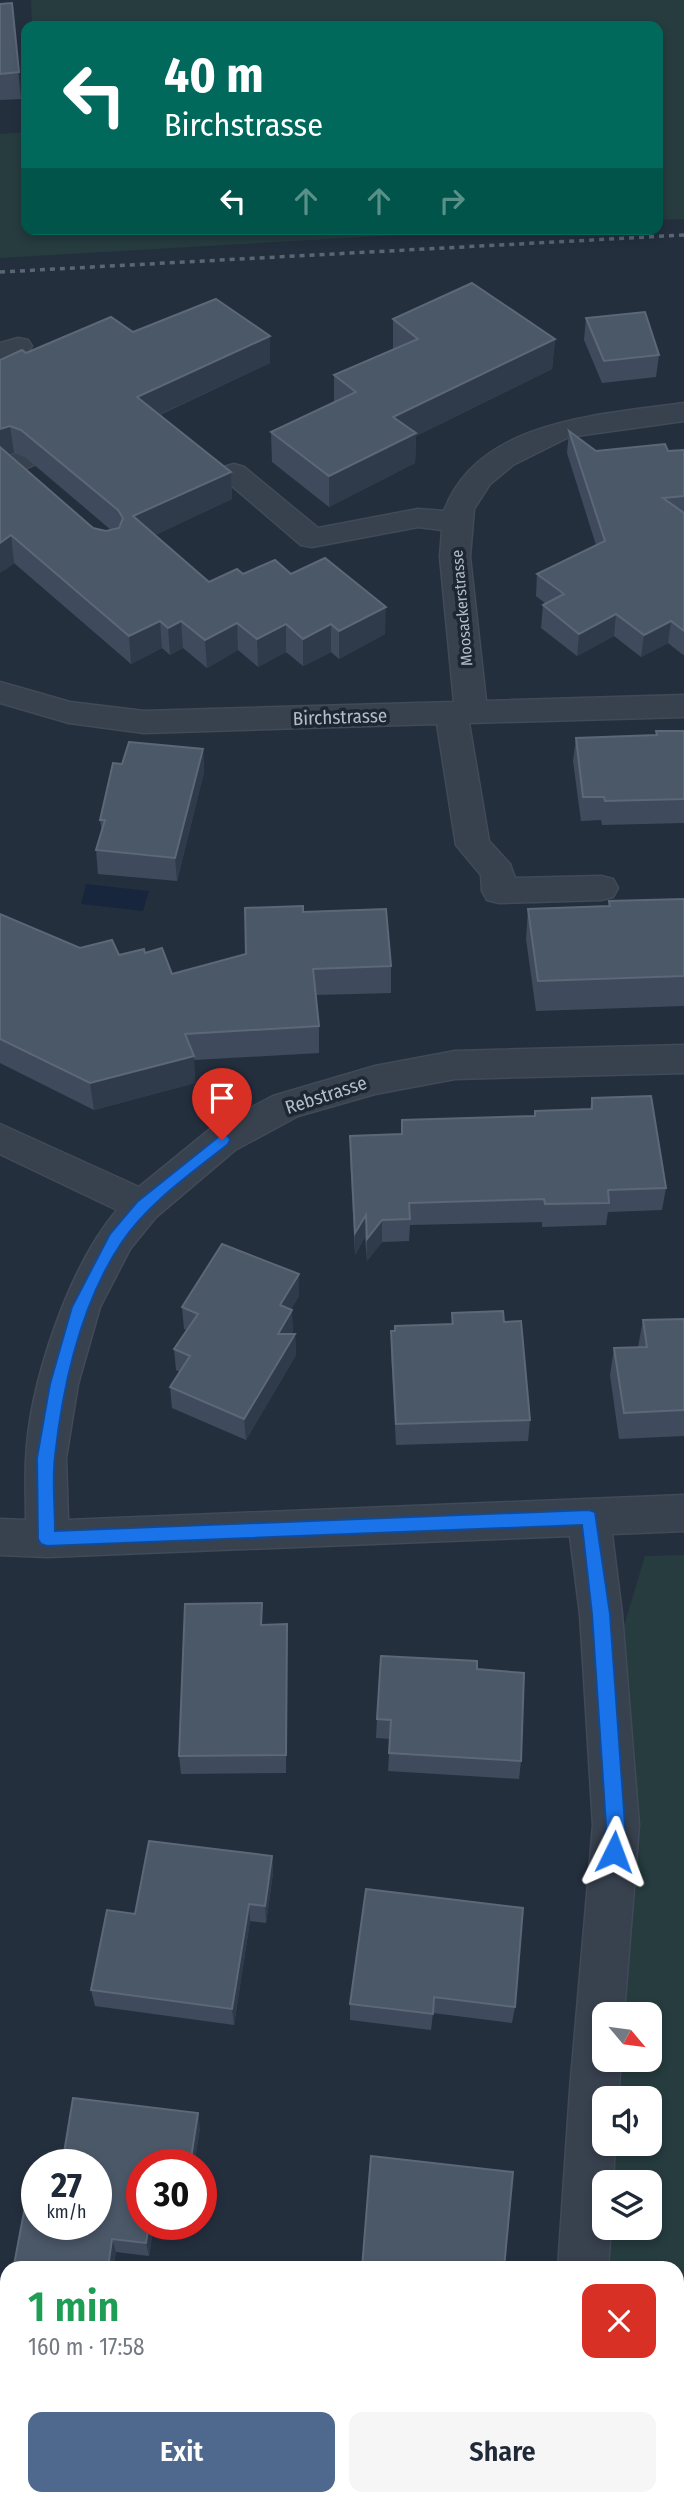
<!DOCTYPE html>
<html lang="en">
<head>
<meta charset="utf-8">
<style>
  body { margin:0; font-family:"Fira Sans Condensed",sans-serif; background:#f6f6f7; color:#1f2937; height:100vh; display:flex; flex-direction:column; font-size:26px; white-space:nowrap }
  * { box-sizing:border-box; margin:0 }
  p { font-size:23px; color:#747a83 }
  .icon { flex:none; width:38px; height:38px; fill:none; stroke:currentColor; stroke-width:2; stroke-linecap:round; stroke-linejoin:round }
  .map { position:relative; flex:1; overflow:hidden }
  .details { position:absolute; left:0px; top:2261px; width:684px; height:245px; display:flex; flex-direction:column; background:#fff; border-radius:21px 21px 0 0; box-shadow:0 4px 10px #0003 }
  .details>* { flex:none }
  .guide { position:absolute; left:21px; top:21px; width:642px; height:214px; border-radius:14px; box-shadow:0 4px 10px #0003; background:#00695c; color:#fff; overflow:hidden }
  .needle { width:46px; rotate:119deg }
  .buttons { position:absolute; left:592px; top:2002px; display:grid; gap:14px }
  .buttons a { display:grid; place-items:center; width:70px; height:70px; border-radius:14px; background:#fff; box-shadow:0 4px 10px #0003; font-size:35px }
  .speed { position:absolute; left:21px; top:2149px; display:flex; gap:14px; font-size:35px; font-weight:700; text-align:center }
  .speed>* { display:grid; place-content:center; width:91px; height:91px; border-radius:50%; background:#fff; box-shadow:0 4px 10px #0003; line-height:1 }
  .speed small { font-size:18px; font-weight:400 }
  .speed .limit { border:10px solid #d22; background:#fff; color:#111 }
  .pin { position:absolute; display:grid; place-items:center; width:60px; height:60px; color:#fff; margin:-72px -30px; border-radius:50% 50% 50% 0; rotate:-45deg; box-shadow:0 0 7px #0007 }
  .pin .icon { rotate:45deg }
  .me { position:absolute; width:77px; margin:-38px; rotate:3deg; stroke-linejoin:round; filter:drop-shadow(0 0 5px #0008) }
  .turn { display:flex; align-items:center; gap:24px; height:147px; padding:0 28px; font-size:32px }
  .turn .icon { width:91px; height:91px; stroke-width:2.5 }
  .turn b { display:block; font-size:49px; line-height:60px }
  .lanes { display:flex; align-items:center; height:66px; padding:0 28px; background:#0003; justify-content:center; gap:35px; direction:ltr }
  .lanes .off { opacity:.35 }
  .round { display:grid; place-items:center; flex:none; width:74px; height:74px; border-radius:14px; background:#f6f6f7 }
  .summary { display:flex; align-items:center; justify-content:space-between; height:119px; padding:0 28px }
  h1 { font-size:42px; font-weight:600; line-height:52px; color:#1e9e55 }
  .primary-button { display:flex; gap:14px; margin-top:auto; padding:14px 28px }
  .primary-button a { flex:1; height:80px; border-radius:14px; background:#4f688e; color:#fff; font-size:28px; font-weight:600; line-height:80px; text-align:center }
  .primary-button a+a { background:#f6f6f7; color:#1f2937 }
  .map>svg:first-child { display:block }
</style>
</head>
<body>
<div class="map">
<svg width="684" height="2506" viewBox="0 0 684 2506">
  <rect width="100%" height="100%" fill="#242f3e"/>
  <g fill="#263c3f">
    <polygon points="31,0 684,0 684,219 658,220 658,26 32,26"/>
    <polygon points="26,132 26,229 502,229 0,258 0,134"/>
    <polygon points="684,1555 684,2506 594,2506 594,2499 677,2499 677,2268 607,2268 610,2228 649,2228 649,2182 612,2182 614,2144 649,2144 649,2098 617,2098 619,2060 649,2060 649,2014 622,2014 632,1827 621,1636 645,1556"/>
  </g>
  <polygon fill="#17263c" points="86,884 149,891 143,911 81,904"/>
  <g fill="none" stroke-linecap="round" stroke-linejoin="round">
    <defs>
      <g id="minor">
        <polygon points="18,338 28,340 32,346 28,352 0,361 0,343"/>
        <path d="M684,403V421L569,437L513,465L490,484L474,509L470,557L486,701L684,695V717L469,723L489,841L510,864L515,878L601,876L613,879L618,888L613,897L601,900L499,903L487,900L482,891L481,875L456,845L437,724L144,733L69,723L0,703V682L70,702L144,711L454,702L440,557L442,530L418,527L312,547L301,545L224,479L219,473L224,467L234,464L244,467L318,528L418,509L444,511C478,419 602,415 684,403Z"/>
        <polygon points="40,443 50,446 54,452 50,458 0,480 0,460"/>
        <path d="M684,1045V1073L455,1079L375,1094L298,1116L235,1150L156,1217L130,1249L100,1307L78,1384L66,1458L68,1520L684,1495V1531L612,1534L622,1614L639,1825L624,2014H604V2060H621L618,2098H604V2144H615L613,2182H604V2228H611L608,2268H558L570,2090L593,1825L580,1614L570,1536L47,1557L0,1555V1519L26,1520C26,1500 25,1480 26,1460C29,1385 68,1268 117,1210L0,1154V1124L139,1187L209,1130L273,1096L375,1066L455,1051Z"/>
        <rect x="543" y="2499" width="54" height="7"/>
      </g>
    </defs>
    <use href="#minor" stroke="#414a57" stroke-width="3"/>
    <use href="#minor" fill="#38414e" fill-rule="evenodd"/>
    <polyline stroke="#5a6575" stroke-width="3.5" stroke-dasharray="5 5" stroke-linecap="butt" points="0,272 684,235"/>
  </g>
  <g fill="#3f4b5c" fill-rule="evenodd">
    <polygon points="12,3 21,99 0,100 0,4"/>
    <polygon points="586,318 659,355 656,377 602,383 584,340"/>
    <polygon points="393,319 555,339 552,369 416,436 415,463 329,507 272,462 271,432 334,402 334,375 393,350"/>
    <path d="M133,332L270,336V363L160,415L231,472L232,499L155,535L209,582L243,574H291L385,634L339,659L331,652L303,666L286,652L258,667L238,650L207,668L183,648L170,655L162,648L131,664L14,563L5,570L0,360L26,353ZM14,453L25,457L111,530L106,531L93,528L9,455Z"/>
    <polygon points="569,431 596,451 668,451 684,450 684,654 683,655 668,643 641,657 614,636 577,656 541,628 543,605 546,604 536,596 537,574 596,545 567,453"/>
    <polygon points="656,731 684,731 684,823 602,825 601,820 581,821 573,761 576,738 656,735"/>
    <polygon points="203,749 204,772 177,881 98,874 96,850 102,831 100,820 122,764"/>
    <polygon points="684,899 684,1006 536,1011 526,939 528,909 608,906 609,901"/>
    <polygon points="303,912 391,966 391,993 315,995 319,1026 319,1053 194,1060 195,1083 94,1110 0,1063 0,914 80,948 119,955 145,953 172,974 246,954"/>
    <polygon points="592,1098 666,1188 662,1210 608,1212 606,1225 542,1227 542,1222 410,1225 409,1241 382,1242 367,1261 365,1237 355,1255 350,1158 350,1136 401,1134 402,1120 534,1116 535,1111 590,1109"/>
    <polygon points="299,1274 299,1296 291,1309 293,1331 291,1334 295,1334 296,1355 246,1440 172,1408 170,1387 180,1372 176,1370 174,1349 187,1330 184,1329 182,1307"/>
    <polygon points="452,1313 504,1322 530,1420 528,1441 396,1445 391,1353 391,1331 451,1324"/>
    <polygon points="684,1319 684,1436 619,1439 610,1375 614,1348 638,1347 643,1320"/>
    <polygon points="263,1625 287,1644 286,1773 181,1774 179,1756"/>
    <polygon points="477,1669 521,1761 519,1779 388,1771 390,1739 376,1738 377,1719"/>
    <polygon points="272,1856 273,1873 266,1923 250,1921 234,2025 95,2006 91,1990 135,1914"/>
    <polygon points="366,1889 515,2007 512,2023 433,2013 431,2030 350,2020 350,2004"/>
    <polygon points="200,2128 194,2165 142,2165 142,2224 154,2224 149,2256 116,2252 113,2268 15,2268 14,2265 37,2224"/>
  </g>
  <g fill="#2f3b4b">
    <polygon points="270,336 270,363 139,424 137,397"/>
    <polygon points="555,339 552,369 416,436 415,463 329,507 329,476 393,417"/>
    <polygon points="10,426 14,453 2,456 0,460 0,429"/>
    <polygon points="231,472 232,499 135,544 133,516"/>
    <polygon points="11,535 14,563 5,570 0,573 0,543"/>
    <polygon points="386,607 385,634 339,659 339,631"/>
    <polygon points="616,614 614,636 577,656 579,634"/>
    <polygon points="160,621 162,648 131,664 129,636"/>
    <polygon points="181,621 183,648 170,655 168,628"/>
    <polygon points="671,621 668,643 641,657 644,635"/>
    <polygon points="237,623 238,650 207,668 205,640"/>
    <polygon points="286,624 286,652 258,667 257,639"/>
    <polygon points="331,624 331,652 303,666 303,639"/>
    <polygon points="203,749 204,772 177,881 175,858"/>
    <polygon points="194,1056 195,1083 94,1110 90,1083"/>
    <polygon points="366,1215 365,1237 355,1255 355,1233"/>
    <polygon points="382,1220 382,1242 367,1261 367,1239"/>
    <polygon points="299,1274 299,1296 280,1326 280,1305"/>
    <polygon points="292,1310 293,1331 278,1356 278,1334"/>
    <polygon points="295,1334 296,1355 246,1440 244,1419"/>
    <polygon points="272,1856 273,1873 266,1923 265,1906"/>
    <polygon points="249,1904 250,1921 234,2025 232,2009"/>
    <polygon points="198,2113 200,2128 194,2165 190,2165"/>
    <polygon points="149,2224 154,2224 149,2256 146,2243"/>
    <polygon points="112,2239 116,2252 113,2268 108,2268"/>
    <polygon points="151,2499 155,2499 154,2506 151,2506"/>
  </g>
  <g fill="#4b5868" stroke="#5c6777" stroke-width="2">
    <polygon points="12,3 19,72 0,74 0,4"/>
    <polygon points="472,283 555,339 393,417 416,433 329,476 271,432 356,392 334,375 418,339 393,319"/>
    <polygon points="216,299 270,336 137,397 231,472 133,516 209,582 237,569 243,574 275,560 291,574 325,558 386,607 339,631 331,624 303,639 286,624 257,639 237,623 205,640 181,621 168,628 160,621 129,636 11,535 0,543 0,447 93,528 106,531 119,528 123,518 118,510 21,430 10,426 0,429 0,360 22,350 26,353 111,317 133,332"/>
    <polygon points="645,312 659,355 604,361 586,318"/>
    <polygon points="569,431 596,451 665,444 668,451 684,450 684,496 663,498 684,513 684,631 671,621 644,635 616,614 579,634 543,605 564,594 537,574 605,541"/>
    <polygon points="656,731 684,731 684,799 605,801 604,797 583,797 576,738 657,735"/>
    <polygon points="129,742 203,749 175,858 96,850 105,820 100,820 113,763 122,764"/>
    <polygon points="684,899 684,976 538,981 528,909 610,906 609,901"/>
    <polygon points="303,906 303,912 386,909 391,966 313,969 319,1026 185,1034 194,1056 90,1083 0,1039 0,914 80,948 112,940 119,955 144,949 145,953 162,948 172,974 246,954 245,908"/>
    <polygon points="651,1096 666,1188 608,1190 609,1203 545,1204 544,1199 409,1203 410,1219 382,1220 367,1239 366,1215 355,1233 350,1136 402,1134 402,1120 535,1116 535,1111 592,1109 592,1098"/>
    <polygon points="222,1244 299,1274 280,1305 292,1310 278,1334 295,1334 244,1419 170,1387 190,1356 174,1349 198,1314 182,1307"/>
    <polygon points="503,1311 504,1322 521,1321 530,1420 396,1424 391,1331 395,1331 395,1326 453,1324 452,1313"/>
    <polygon points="684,1319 684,1410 624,1413 614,1348 647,1347 643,1320"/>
    <polygon points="262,1603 261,1625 287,1624 286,1755 179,1756 185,1604"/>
    <polygon points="381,1656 477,1661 477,1669 524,1673 521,1761 389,1753 391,1720 377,1719"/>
    <polygon points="149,1841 272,1856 265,1906 249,1904 232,2009 91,1990 107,1910 135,1914"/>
    <polygon points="366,1889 523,1908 515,2007 434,1997 433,2014 350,2004"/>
    <polygon points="73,2098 198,2113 190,2165 142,2165 142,2224 149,2224 146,2243 112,2239 108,2268 34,2268 14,2265 30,2180 37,2180 37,2224 96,2224 96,2165 62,2165"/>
    <polygon points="371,2156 513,2172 504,2268 362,2268"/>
    <polygon points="32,2499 151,2499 151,2506 31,2506"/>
    <polygon points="357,2499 449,2499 448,2506 349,2506"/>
    <polygon points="284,2500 319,2506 283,2506"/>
  </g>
  <path fill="#1a73e8" stroke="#114b97" stroke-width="2" d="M222,1134L228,1136L230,1140L228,1144C191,1174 148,1203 122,1242C81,1303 63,1384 55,1456C52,1480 55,1507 55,1531L589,1510L595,1512L610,1614L625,1825L620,1858L614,1860L607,1858L604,1852L606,1825L592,1614L582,1525L47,1546L41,1544L38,1539L37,1458L50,1384L72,1307L110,1234L137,1202Z"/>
  <g text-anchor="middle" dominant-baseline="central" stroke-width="7" stroke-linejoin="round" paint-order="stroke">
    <g font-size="16" fill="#b4bcc9" stroke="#1d2633">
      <text transform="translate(462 608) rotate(-95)">Moosackerstrasse</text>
    </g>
    <g font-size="19" fill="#b4bcc9" stroke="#1d2633">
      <text transform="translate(340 717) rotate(-2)">Birchstrasse</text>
      <text transform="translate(326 1095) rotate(-18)">Rebstrasse</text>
    </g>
  </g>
</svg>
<div class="buttons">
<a><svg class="needle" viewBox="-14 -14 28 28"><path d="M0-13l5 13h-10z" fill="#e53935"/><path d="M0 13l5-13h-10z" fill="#747a83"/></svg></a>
<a><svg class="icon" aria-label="sound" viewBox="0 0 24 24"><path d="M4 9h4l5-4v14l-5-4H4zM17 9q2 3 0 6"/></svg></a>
<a><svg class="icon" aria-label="layers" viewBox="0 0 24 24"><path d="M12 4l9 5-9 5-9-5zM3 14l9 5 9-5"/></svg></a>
</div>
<div class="speed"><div>27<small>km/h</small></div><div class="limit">30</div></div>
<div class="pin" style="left:222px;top:1140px;background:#d93025"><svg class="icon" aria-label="arrive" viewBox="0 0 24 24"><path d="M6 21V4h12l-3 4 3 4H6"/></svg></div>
<svg class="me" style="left:614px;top:1852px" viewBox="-20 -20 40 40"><path d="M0-17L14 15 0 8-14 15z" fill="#1a73e8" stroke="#fff" stroke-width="4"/></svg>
<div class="guide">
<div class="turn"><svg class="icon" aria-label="left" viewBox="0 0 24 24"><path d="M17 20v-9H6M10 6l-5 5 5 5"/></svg><div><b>40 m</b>Birchstrasse</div></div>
<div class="lanes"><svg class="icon" aria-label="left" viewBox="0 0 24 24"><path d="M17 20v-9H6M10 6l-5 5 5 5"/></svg><svg class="icon off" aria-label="ahead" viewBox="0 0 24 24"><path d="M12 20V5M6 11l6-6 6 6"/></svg><svg class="icon off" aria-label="ahead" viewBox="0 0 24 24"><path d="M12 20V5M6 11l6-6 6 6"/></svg><svg class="icon off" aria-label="right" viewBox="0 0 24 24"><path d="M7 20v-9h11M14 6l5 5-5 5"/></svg></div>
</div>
<section class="details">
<div class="summary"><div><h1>1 min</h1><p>160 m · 17:58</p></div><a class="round" style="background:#d93025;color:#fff"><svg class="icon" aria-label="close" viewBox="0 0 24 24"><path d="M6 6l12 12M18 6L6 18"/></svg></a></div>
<div class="primary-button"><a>Exit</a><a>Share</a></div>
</section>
</div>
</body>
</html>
